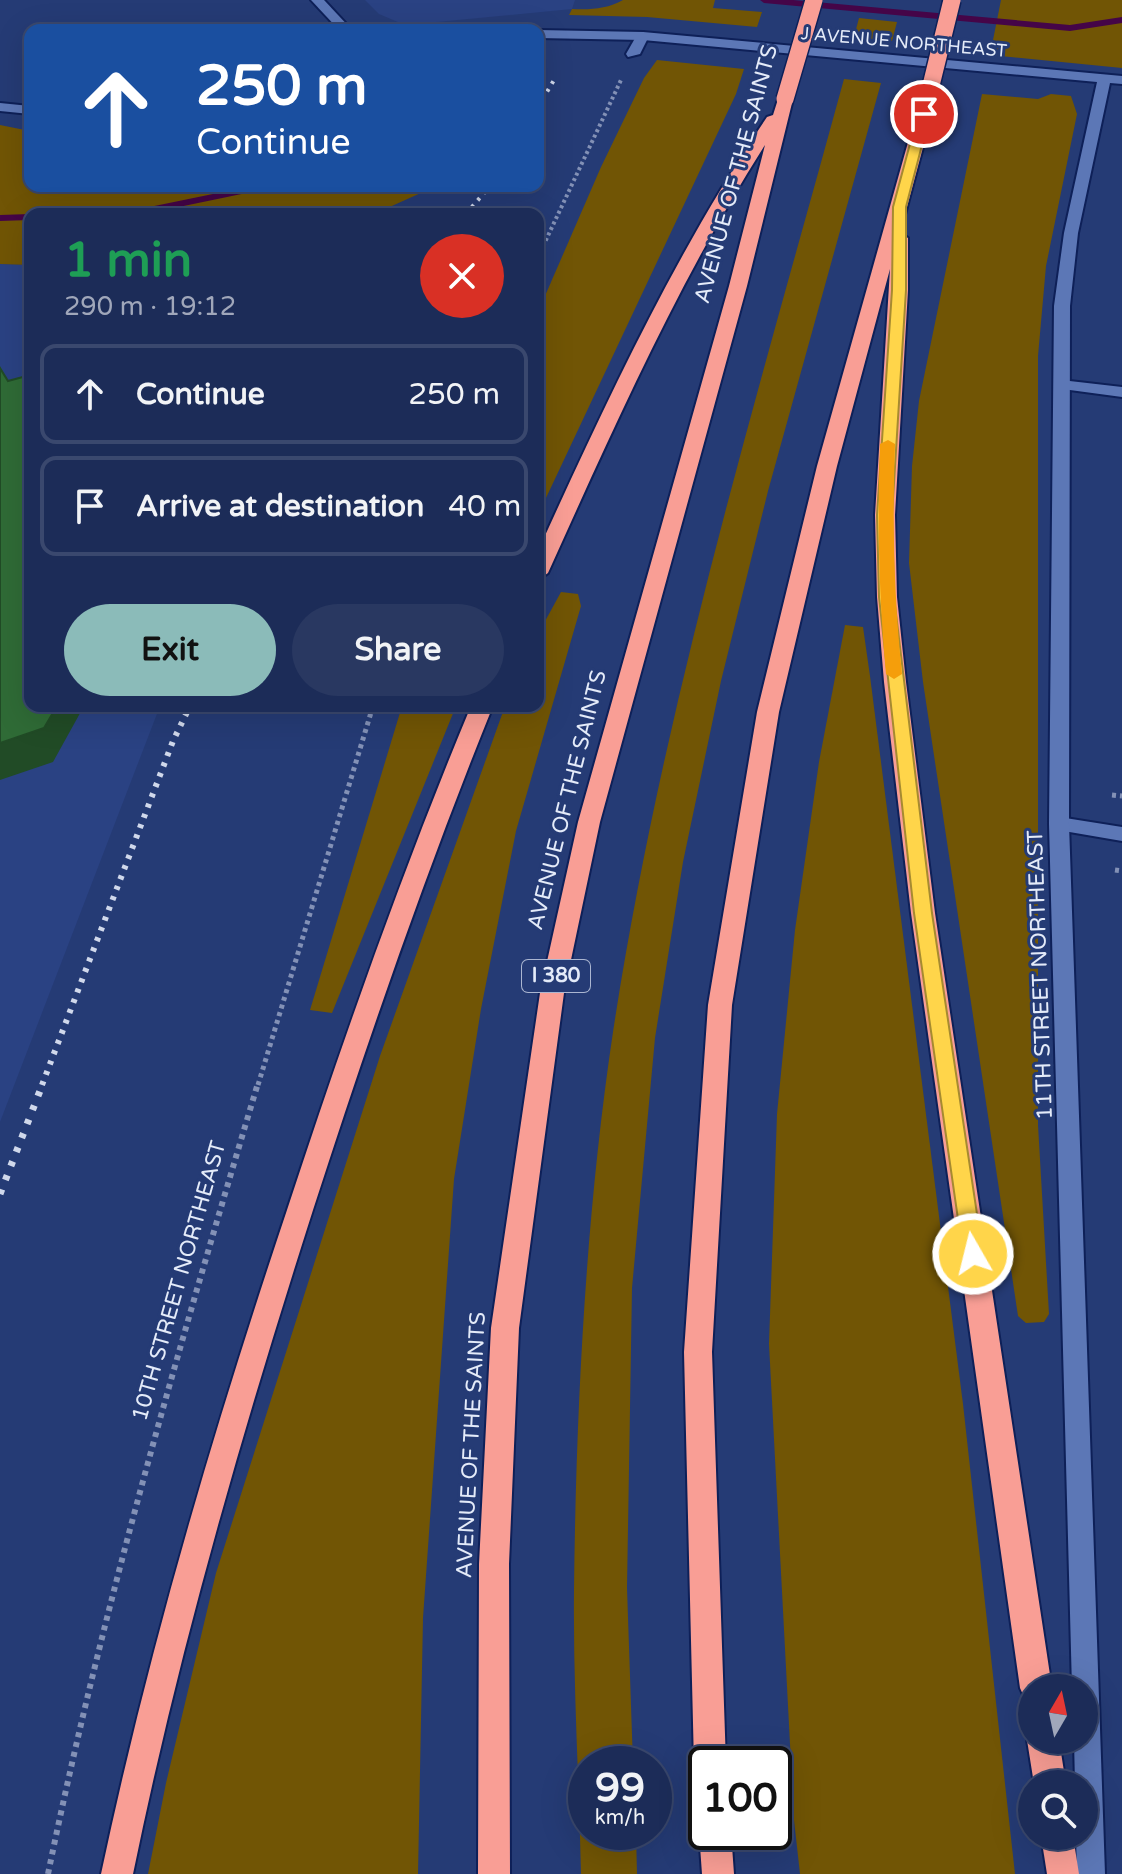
<!DOCTYPE html>
<html lang="en">
<head>
<meta charset="utf-8">
<style>
  body { margin:0; font-family:"Varela Round",sans-serif; background:#293861; color:#f1f3f6; height:100vh; display:flex; flex-direction:column; font-size:30px; white-space:nowrap }
  * { box-sizing:border-box; margin:0 }
  p { font-size:26px; color:#a0a7ba }
  .icon { flex:none; width:44px; height:44px; fill:none; stroke:currentColor; stroke-width:2; stroke-linecap:round; stroke-linejoin:round }
  .map { position:relative; flex:1; overflow:hidden }
  .panel { position:absolute; left:24px; top:208px; width:520px; height:504px; display:flex; flex-direction:column; background:#1c2c58; border-radius:16px; box-shadow:0 8px 32px #0002,0 0 0 2px #3a486e }
  .panel>* { flex:none }
  .hud { position:absolute; left:24px; top:24px; width:520px; height:168px; border-radius:16px; box-shadow:0 8px 32px #0002,0 0 0 2px #3a486e; background:#1a4fa0; color:#fff; overflow:hidden }
  .needle { width:52px; rotate:9deg }
  .buttons { position:absolute; left:1018px; top:1674px; display:grid; gap:16px }
  .buttons a { display:grid; place-items:center; width:80px; height:80px; border-radius:50%; background:#1c2c58; box-shadow:0 8px 32px #0002,0 0 0 2px #3a486e; font-size:40px }
  .speed { position:absolute; left:568px; top:1746px; display:flex; gap:16px; font-size:40px; font-weight:700; text-align:center }
  .speed>* { display:grid; place-content:center; width:104px; height:104px; border-radius:50%; background:#1c2c58; box-shadow:0 8px 32px #0002,0 0 0 2px #3a486e; line-height:1 }
  .speed small { font-size:20px; font-weight:400 }
  .speed .limit { border:4px solid #111; border-radius:12px; background:#fff; color:#111 }
  .pin { position:absolute; display:grid; place-items:center; width:68px; height:68px; color:#fff; margin:-34px; border:4px solid #fff; border-radius:50%; box-shadow:0 2px 8px #0007 }
  .me { position:absolute; width:88px; margin:-44px; rotate:352deg; stroke-linejoin:round; filter:drop-shadow(0 0 6px #0008) }
  .turn { display:flex; align-items:center; gap:28px; height:168px; padding:0 40px; font-size:36px }
  .turn .icon { width:104px; height:104px; stroke-width:2.5 }
  .turn b { display:block; font-size:56px; line-height:68px }
  .round { display:grid; place-items:center; flex:none; width:84px; height:84px; border-radius:42px; background:#293861 }
  .head { display:flex; align-items:center; justify-content:space-between; height:136px; padding:0 40px }
  h1 { font-size:48px; font-weight:800; line-height:60px; color:#1e9e55 }
  .button { display:flex; gap:16px; margin-top:auto; padding:16px 40px }
  .button a { flex:1; height:92px; border-radius:48px; background:#8bbbb9; color:#111; font-size:32px; font-weight:800; line-height:92px; text-align:center }
  .button a+a { background:#293861; color:#f1f3f6 }
  ul { padding:0; list-style:none }
  li { display:flex; align-items:center; gap:24px; height:100px; margin:0 16px 12px; padding:0 24px; border:4px solid #3a486e; border-radius:16px }
  li div { flex:1 }
  li b { display:block; font-size:30px }
  li em { font-style:normal }
  .map>svg:first-child { display:block }
</style>
</head>
<body>
<div class="map">
<svg width="1122" height="1874" viewBox="0 0 1122 1874">
  <rect width="100%" height="100%" fill="#253b75"/>
  <g fill="#2a4283">
    <polygon points="365,0 575,0 572,9 405,25 379,14"/>
    <polygon points="0,264 30,265 30,706 160,706 0,1122"/>
  </g>
  <g fill="#715505">
    <path d="M623,0H715L713,8L762,12L757,27L647,17L569,15L572,9C590,10 607,9 623,0Z"/>
    <polygon points="1001,0 1122,0 1122,68 990,55"/>
    <polygon points="859,18 897,22 892,41 854,37"/>
    <polygon points="657,60 744,69 736,94 538,515 538,312 601,167 644,78"/>
    <path d="M844,79L881,83L768,491L721,681L683,862L655,1038L632,1288L627,1588L633,1764H586V1832H636L637,1874H581C579,1779 573,1684 574,1590C576,1407 586,1212 613,1032C662,709 758,394 844,79Z"/>
    <polygon points="982,94 1038,99 1051,94 1071,96 1077,114 1046,266 1038,356 1038,1125 1049,1314 1044,1322 1026,1323 1018,1316 923,682 909,563 912,466 919,401"/>
    <polygon points="0,125 30,131 30,186 429,186 423,192 374,214 30,214 30,265 0,264"/>
    <polygon points="561,592 578,594 581,606 516,831 481,1009 454,1179 423,1618 418,1874 148,1874 166,1783 216,1573 380,1056 505,706 538,706 538,634"/>
    <polygon points="845,625 863,627 870,676 963,1404 1015,1874 800,1874 794,1820 769,1344 777,1114 795,930 819,762"/>
    <polygon points="402,706 456,706 332,1013 310,1010"/>
  </g>
  <g fill="none" stroke-linecap="round" stroke-linejoin="round">
    <g fill="#450548" fill-rule="evenodd">
      <polygon points="760,0 793,0 1070,25 1122,17 1122,23 1070,31 764,3"/>
      <polygon points="252,186 271,186 266,189 145,214 125,214 130,211"/>
      <polygon points="30,214 30,220 0,221 0,215"/>
    </g>
    <defs>
      <polygon id="lane" points="643,32 649,36 640,54 628,57 626,54 638,33"/>
      <g id="street">
        <polygon points="311,0 324,0 352,30 339,30"/>
        <polygon points="1061,380 1122,387 1122,397 1055,388 1055,382"/>
        <polygon points="1059,817 1122,827 1122,841 1052,829 1049,824 1052,819"/>
      </g>
      <g id="secondary">
        <polygon points="538,30 643,32 1122,76 1122,84 1110,83 1078,233 1070,306 1069,824 1105,1874 1077,1874 1076,1836 1084,1836 1084,1784 1075,1784 1074,1740 1084,1740 1084,1688 1072,1688 1049,824 1054,306 1064,233 1097,82 643,40 538,38"/>
        <polygon points="0,103 30,106 30,114 0,111"/>
      </g>
      <g id="highway">
        <path d="M785,94L793,99L747,286L600,822L564,993L519,1328L509,1564L510,1874H478L479,1564L491,1328L540,993L578,822L729,286L765,145C679,280 614,427 548,573L538,580V551C606,402 675,253 767,117L773,115L779,96Z"/>
        <polygon points="924,109 932,114 900,233 908,238 908,290 895,515 897,597 906,682 935,913 1052,1688 1032,1688 1032,1702 1025,1699 1020,1688 911,913 884,682 877,597 875,515 890,269 837,466 779,712 732,1005 712,1352 726,1764 706,1764 706,1778 699,1775 694,1764 684,1352 708,1005 757,712 817,466 916,114"/>
        <path d="M471,706H493C426,871 368,1040 313,1210C243,1429 179,1649 133,1874H101C149,1648 214,1428 287,1210C343,1040 402,871 471,706Z"/>
        <polygon points="1032,1729 1032,1740 1059,1740 1066,1784 1034,1784 1027,1740"/>
        <polygon points="706,1820 706,1832 731,1832 734,1874 702,1874 699,1832"/>
        <polygon points="1041,1836 1073,1836 1079,1874 1047,1874"/>
      </g>
    </defs>
    <use href="#lane" stroke="#0e2058" stroke-width="4"/>
    <use href="#street" stroke="#0e2058" stroke-width="4"/>
    <use href="#secondary" stroke="#0e2058" stroke-width="4"/>
    <use href="#highway" stroke="#0e2058" stroke-width="4"/>
    <polyline stroke="#8391b6" stroke-width="4" stroke-dasharray="3 3" stroke-linecap="butt" points="538,257 621,80"/>
    <g stroke="#8391b6" stroke-width="5" stroke-dasharray="4 4" stroke-linecap="butt">
      <polyline points="1112,795 1122,796"/>
      <polyline points="1115,870 1122,871"/>
      <polyline points="258,1085 373,706"/>
    </g>
    <path stroke="#8391b6" stroke-width="6" stroke-dasharray="5 5" stroke-linecap="butt" d="M48,1874C103,1606 180,1344 258,1083"/>
    <use href="#lane" fill="#5c77b6" fill-rule="evenodd"/>
    <use href="#street" fill="#5c77b6" fill-rule="evenodd"/>
    <use href="#secondary" fill="#5c77b6" fill-rule="evenodd"/>
    <use href="#highway" fill="#f99e95" fill-rule="evenodd"/>
    <g stroke="#d0d8eb" stroke-width="4" stroke-dasharray="3 6" stroke-linecap="butt">
      <polyline points="538,107 554,80"/>
      <polyline points="466,214 490,186"/>
    </g>
    <polyline stroke="#d0d8eb" stroke-width="6" stroke-dasharray="4 7" stroke-linecap="butt" points="42,1085 173,741 190,706"/>
    <polyline stroke="#d0d8eb" stroke-width="7" stroke-dasharray="5 10" stroke-linecap="butt" points="0,1194 43,1083"/>
    <defs>
      <g id="highway-bridge">
        <polyline points="785,99 814,0"/>
        <polyline points="924,114 952,0"/>
      </g>
    </defs>
    <use href="#highway-bridge" stroke="#0e2058" stroke-width="20" stroke-linecap="butt"/>
    <use href="#highway-bridge" stroke="#f99e95" stroke-width="17"/>
  </g>
  <polygon fill="#214b26" points="57,706 84,706 53,762 0,780 0,743"/>
  <polygon fill="#2f6b36" stroke="#214b26" stroke-width="2" points="0,368 8,381 30,375 30,706 57,706 44,728 0,743"/>
  <polygon fill="#ffd54a" stroke="#a68a30" stroke-width="2" points="924,111 930,114 906,207 906,290 892,515 894,597 932,913 983,1254 980,1260 973,1263 966,1260 963,1254 914,913 879,597 877,515 892,290 893,207 918,114"/>
  <path fill="#f59e0b" d="M888,440L895,444C892,522 894,597 902,674L894,679L886,674C879,597 877,522 880,444Z"/>
  <g text-anchor="middle" dominant-baseline="central" stroke-width="6" stroke-linejoin="round" paint-order="stroke">
    <g font-size="18" fill="#e4ebf9" stroke="#253b75">
      <text transform="translate(904 42) rotate(5)">J AVENUE NORTHEAST</text>
    </g>
    <rect fill="#253b75" stroke="#abb6d1" stroke-width="2" x="522" y="960" width="68" height="32" rx="6"/>
    <g font-size="20" font-weight="bold" fill="#e4ebf9">
      <text x="556" y="976">I 380</text>
    </g>
    <g font-size="22" fill="#e4ebf9" stroke="#253b75">
      <text transform="translate(736 174) rotate(-75)">AVENUE OF THE SAINTS</text>
      <text transform="translate(567 800) rotate(-76)">AVENUE OF THE SAINTS</text>
      <text transform="translate(1040 975) rotate(-92)">11TH STREET NORTHEAST</text>
      <text transform="translate(179 1281) rotate(-74)">10TH STREET NORTHEAST</text>
      <text transform="translate(471 1445) rotate(-87)">AVENUE OF THE SAINTS</text>
    </g>
  </g>
</svg>
<div class="buttons">
<a><svg class="needle" viewBox="-14 -14 28 28"><path d="M0-13l5 13h-10z" fill="#e53935"/><path d="M0 13l5-13h-10z" fill="#a0a7ba"/></svg></a>
<a><svg class="icon" aria-label="search" viewBox="0 0 24 24"><circle cx="10" cy="10" r="6"/><path d="M15 15l6 6"/></svg></a>
</div>
<div class="speed"><div>99<small>km/h</small></div><div class="limit">100</div></div>
<div class="pin" style="left:924px;top:114px;background:#d93025"><svg class="icon" aria-label="arrive" viewBox="0 0 24 24"><path d="M6 21V4h12l-3 4 3 4H6"/></svg></div>
<svg class="me" style="left:973px;top:1254px" viewBox="-20 -20 40 40"><circle r="17" fill="#ffd54a" stroke="#fff" stroke-width="3"/><path d="M0-11L8 9 0 5-8 9z" fill="#fff"/></svg>
<div class="hud">
<div class="turn"><svg class="icon" aria-label="ahead" viewBox="0 0 24 24"><path d="M12 20V5M6 11l6-6 6 6"/></svg><div><b>250 m</b>Continue</div></div>
</div>
<section class="panel">
<div class="head"><div><h1>1 min</h1><p>290 m · 19:12</p></div><a class="round" style="background:#d93025;color:#fff"><svg class="icon" aria-label="close" viewBox="0 0 24 24"><path d="M6 6l12 12M18 6L6 18"/></svg></a></div>
<ul>
<li><svg class="icon" aria-label="ahead" viewBox="0 0 24 24"><path d="M12 20V5M6 11l6-6 6 6"/></svg><div><b>Continue</b></div><em>250 m</em></li>
<li><svg class="icon" aria-label="arrive" viewBox="0 0 24 24"><path d="M6 21V4h12l-3 4 3 4H6"/></svg><div><b>Arrive at destination</b></div><em>40 m</em></li>
</ul>
<div class="button"><a>Exit</a><a>Share</a></div>
</section>
</div>
</body>
</html>
